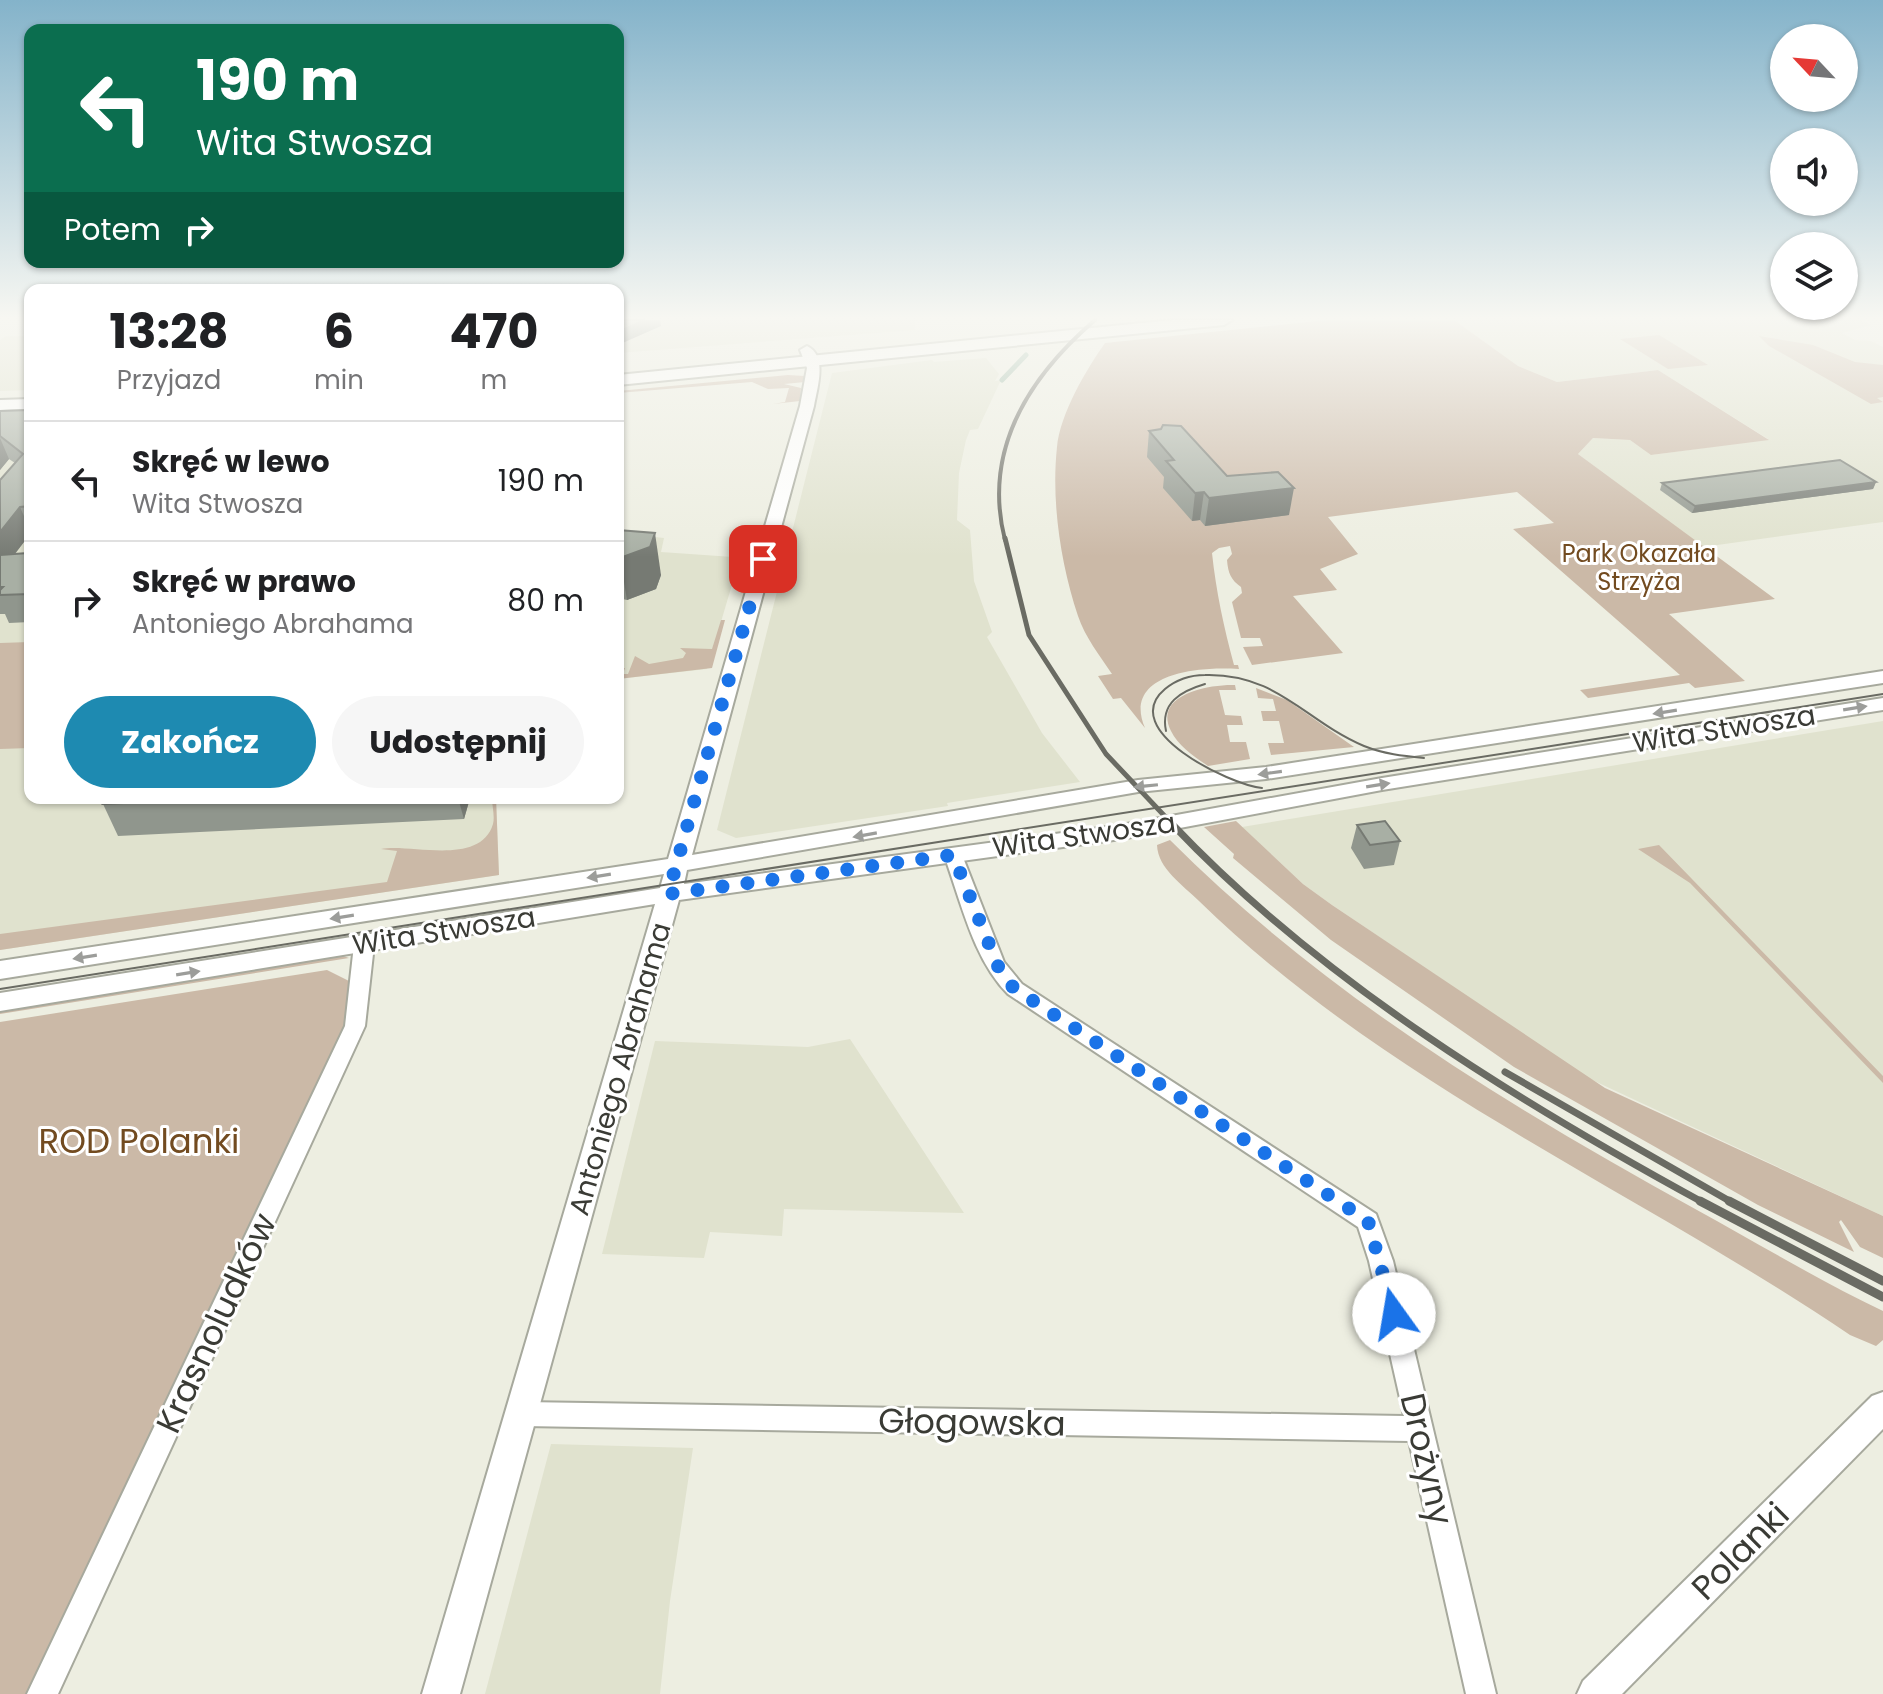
<!DOCTYPE html>
<html lang="pl">
<head>
<meta charset="utf-8">
<style>
  body { margin:0; font-family:Poppins,sans-serif; background:#f6f6f6; color:#202124; height:100vh; display:flex; flex-direction:column; font-size:30px; white-space:nowrap }
  * { box-sizing:border-box; margin:0 }
  p { font-size:26px; color:#757577 }
  .icon { flex:none; width:44px; height:44px; fill:none; stroke:currentColor; stroke-width:2; stroke-linecap:round; stroke-linejoin:round }
  .map { position:relative; flex:1; overflow:hidden }
  .panel { position:absolute; left:24px; top:284px; width:600px; height:520px; display:flex; flex-direction:column; background:#fff; border-radius:16px; box-shadow:0 2px 6px #0004 }
  .panel>* { flex:none }
  .hud { position:absolute; left:24px; top:24px; width:600px; height:244px; border-radius:16px; box-shadow:0 2px 6px #0004; background:#0b6e4f; color:#fff; overflow:hidden }
  .needle { width:52px; rotate:296deg }
  .fabs { position:absolute; left:1770px; top:24px; display:grid; gap:16px }
  .fabs a { display:grid; place-items:center; width:88px; height:88px; border-radius:50%; background:#fff; box-shadow:0 2px 6px #0004; font-size:40px }
  .pin { position:absolute; display:grid; place-items:center; width:68px; height:68px; color:#fff; margin:-34px; border-radius:16px; box-shadow:0 4px 12px #0006 }
  .me { position:absolute; width:88px; margin:-44px; rotate:347deg; stroke-linejoin:round; filter:drop-shadow(0 0 6px #0008) }
  .turn { display:flex; align-items:center; gap:28px; height:168px; padding:0 40px; font-size:36px }
  .turn .icon { width:104px; height:104px; stroke-width:2.5 }
  .turn b { display:block; font-size:56px; line-height:68px }
  .then { display:flex; align-items:center; height:76px; padding:0 40px; background:#0003; gap:16px; font-size:30px }
  .eta { display:flex; justify-content:space-evenly; align-items:center; height:136px; text-align:center }
  .eta b { font-size:48px; font-weight:700; line-height:56px }
  .cta { display:flex; gap:16px; margin-top:auto; padding:16px 40px }
  .cta a { flex:1; height:92px; border-radius:48px; background:#1e8ab1; color:#fff; font-size:32px; font-weight:700; line-height:92px; text-align:center }
  .cta a+a { background:#f6f6f6; color:#202124 }
  ul { padding:0; list-style:none }
  li { display:flex; align-items:center; gap:24px; height:120px; padding:0 40px; border-top:2px solid #e0e0e0 }
  li div { flex:1 }
  li b { display:block; font-size:30px }
  li em { font-style:normal }
  .map>svg:first-child { display:block }
</style>
</head>
<body>
<div class="map">
<svg width="1883" height="1694" viewBox="0 0 1883 1694">
  <rect width="100%" height="100%" fill="#edeee1"/>
  <g fill="#e0e2ce">
    <polygon points="618,320 915,320 915,330 618,353"/>
    <polygon points="1454,320 1861,320 1871,325 1842,333 1855,340 1871,341 1883,347 1883,522 1703,547 1578,454 1593,438 1630,440 1652,455 1768,439 1658,370 1557,382 1518,366"/>
    <polygon points="30,330 30,390 0,391 0,340 6,336 23,336"/>
    <polygon points="986,358 999,374 995,381 1001,380 978,429 970,430 966,440 959,473 957,520 970,530 974,581 992,632 987,637 1042,733 1080,782 947,803 948,806 736,838 717,830 832,373 932,360 934,362"/>
    <polygon points="30,430 30,798 496,798 499,875 0,950 0,431"/>
    <polygon points="618,533 664,538 661,552 733,557 739,561 707,669 618,679"/>
    <polygon points="1883,721 1883,1216 1588,1078 1332,905 1303,884 1242,827"/>
    <polygon points="850,1039 964,1213 784,1209 782,1236 710,1232 704,1258 602,1254 655,1041 808,1047"/>
    <polygon points="551,1444 693,1448 670,1601 660,1694 485,1694"/>
  </g>
  <g fill="#cbb9a7">
    <path d="M1327,320H1454L1518,366L1557,382L1658,370L1769,440L1651,455L1630,440L1593,438L1578,454L1775,599L1669,614L1745,681L1695,688L1689,683L1588,698L1580,690L1680,675L1513,529L1554,523L1517,492L1328,517L1358,554L1320,569L1337,590L1293,596L1343,653L1252,665L1243,647L1263,646L1260,638H1241L1232,602L1242,593L1241,587C1231,580 1228,573 1227,560L1232,554L1230,546L1219,548L1212,553C1216,591 1224,628 1234,665H1238L1239,669C1202,666 1121,672 1145,728L1121,698L1113,699L1098,676L1112,674C1100,656 1085,637 1078,616C1061,565 1051,502 1057,447C1060,414 1086,370 1105,343Z"/>
    <polygon points="1659,335 1708,365 1668,369 1620,339"/>
    <polygon points="1759,336 1813,345 1855,362 1883,365 1883,397 1877,398 1883,402 1871,404 1769,346"/>
    <polygon points="788,375 805,376 805,382 784,384 801,388 800,401 773,404 785,402 789,388 768,389 752,382 618,393 622,392 618,391"/>
    <polygon points="721,620 725,620 712,668 618,679 618,668 625,668 623,674 628,674 635,656 649,664 683,658 686,653 680,648 712,649"/>
    <polygon points="30,642 30,748 0,749 0,643"/>
    <path d="M1235,685L1236,690H1219L1225,715L1241,716L1243,725H1227L1230,742H1246L1250,759L1208,766C1195,757 1178,746 1171,731C1152,694 1211,684 1235,685Z"/>
    <polygon points="1256,688 1287,700 1354,747 1271,755 1268,743 1284,743 1279,721 1263,721 1261,711 1276,711 1273,699 1258,698"/>
    <path d="M492,798H496L499,875L0,950V934L387,882L397,851L381,849C410,843 480,867 493,824C495,816 492,806 492,798Z"/>
    <polygon points="1236,821 1303,884 1332,905 1605,1088 1883,1216 1883,1258 1860,1247 1841,1220 1839,1222 1854,1252 1758,1205 1514,1067 1331,940 1233,858 1234,854 1204,827"/>
    <path d="M1170,840C1324,994 1508,1106 1697,1210C1759,1244 1820,1281 1883,1311V1340L1876,1346L1850,1335C1634,1189 1388,1085 1199,901C1183,885 1158,869 1157,845Z"/>
    <polygon points="1659,845 1883,1076 1883,1083 1690,883 1638,849"/>
    <polygon points="340,955 349,958 0,1014 0,1009"/>
    <polygon points="327,970 349,981 344,1032 30,1694 0,1694 0,1022"/>
  </g>
  <g fill="none" stroke-linecap="round" stroke-linejoin="round">
    <polyline stroke="#8fb19d" stroke-width="5" points="1002,380 1026,355"/>
    <defs>
      <g id="minor">
        <path d="M953,849L962,855L1004,962L1022,984L1376,1214L1393,1261L1496,1694H1466L1409,1441L523,1426L514,1423L510,1414L514,1405L523,1402L1404,1416L1369,1261L1358,1227L1008,994C973,959 961,901 944,855Z"/>
        <polygon points="364,938 371,940 374,945 365,1026 58,1694 27,1694 345,1026 354,945 357,940"/>
      </g>
      <g id="tertiary">
        <path d="M807,346C828,356 817,388 814,406L692,855L1138,780L1266,767L1883,671V683L1266,779L1138,792L687,870L684,884L1121,825L1382,778L1883,698V710L1382,790L1121,839L679,900L460,1694H422L655,904L0,1011V993L660,888L664,874L0,979V961L668,859L800,406L807,368L800,350Z"/>
        <polygon points="1883,1392 1883,1429 1622,1694 1577,1694 1583,1681 1872,1396"/>
      </g>
      <g id="primary">
        <polygon points="1173,320 1232,320 1224,325 618,385 618,375"/>
        <polygon points="30,399 30,409 0,410 0,400"/>
      </g>
    </defs>
    <use href="#minor" stroke="#a7a99d" stroke-width="4"/>
    <use href="#tertiary" stroke="#a7a99d" stroke-width="4"/>
    <use href="#primary" stroke="#a7a99d" stroke-width="4"/>
    <use href="#minor" fill="#fff" fill-rule="evenodd"/>
    <use href="#tertiary" fill="#fff" fill-rule="evenodd"/>
    <use href="#primary" fill="#fff" fill-rule="evenodd"/>
    <g stroke="#6a6b63" stroke-width="2">
      <path d="M1166,731C1160,703 1181,691 1205,684"/>
      <path d="M1262,788C1230,785 1116,730 1165,689C1176,680 1191,675 1205,675C1277,673 1305,721 1364,746C1384,754 1403,756 1424,758"/>
      <polyline points="0,989 1883,694"/>
    </g>
    <path stroke="#6a6b63" stroke-width="4" d="M1005,540C982,450 1029,377 1095,320"/>
    <polyline stroke="#6a6b63" stroke-width="5" points="1005,538 1029,635 1106,754 1175,827"/>
    <g stroke="#6a6b63" stroke-width="7">
      <path d="M1173,825C1321,981 1517,1101 1704,1203"/>
      <polyline points="1505,1072 1733,1203"/>
    </g>
    <g stroke="#6a6b63" stroke-width="9">
      <polyline points="1700,1201 1883,1297"/>
      <polyline points="1729,1201 1883,1281"/>
    </g>
  </g>
  <g fill="#90968d">
    <polygon points="30,410 30,534 15,554 28,553 30,550 30,622 9,623 5,614 0,614 0,480 15,463 9,459 0,470 0,411"/>
    <polygon points="1161,429 1227,476 1289,515 1205,526 1200,520 1192,521 1163,488 1164,477 1147,457 1149,431"/>
    <polygon points="1876,482 1873,489 1692,513 1660,490 1662,483"/>
    <polygon points="618,530 661,575 656,589 627,600 618,598"/>
    <polygon points="107,798 470,798 464,819 118,836 103,804"/>
    <polygon points="1357,825 1400,841 1394,865 1364,869 1351,848"/>
  </g>
  <g fill="#767a73">
    <polygon points="645,320 660,320 661,326 618,345 618,332"/>
    <polygon points="0,438 9,459 0,470"/>
    <polygon points="1876,482 1873,489 1692,513 1695,506"/>
    <polygon points="1294,488 1289,515 1205,526 1209,498"/>
    <polygon points="1204,492 1200,520 1192,521 1195,493"/>
    <polygon points="20,507 30,530 30,534 0,573 0,532"/>
    <polygon points="655,533 661,575 656,589 627,600 620,558"/>
    <polygon points="458,798 470,798 464,819"/>
  </g>
  <g fill="#a8afa4" stroke="#767a73" stroke-width="2">
    <polygon points="618,320 645,320 618,332"/>
    <polygon points="30,410 30,506 20,507 0,532 0,480 23,454 0,436 0,411"/>
    <polygon points="1163,425 1181,426 1227,476 1278,472 1294,488 1209,498 1204,492 1195,493 1166,461 1174,460 1149,431 1161,429"/>
    <polygon points="1840,460 1876,482 1695,506 1662,483"/>
    <polygon points="618,530 655,533 650,547 620,558 618,557"/>
    <polygon points="30,550 30,594 0,595 0,590 3,587 0,587 0,555 28,553"/>
    <polygon points="107,798 238,798 103,804"/>
    <polygon points="1385,821 1400,841 1370,845 1357,825"/>
  </g>
  <defs><path id="oneway-solid" d="M-6-.8H1V-3.2L6.5 0L1 3.2V.8H-6Z" transform="scale(2)"/></defs>
  <g fill="#9c9d9a">
    <use href="#oneway-solid" transform="translate(1855 708) rotate(-9)"/>
    <use href="#oneway-solid" transform="translate(1665 712) rotate(171)"/>
    <use href="#oneway-solid" transform="translate(1270 773) rotate(172)"/>
    <use href="#oneway-solid" transform="translate(1378 785) rotate(-9)"/>
    <use href="#oneway-solid" transform="translate(1146 786) rotate(174)"/>
    <use href="#oneway-solid" transform="translate(865 835) rotate(170)"/>
    <use href="#oneway-solid" transform="translate(599 876) rotate(171)"/>
    <use href="#oneway-solid" transform="translate(342 917) rotate(171)"/>
    <use href="#oneway-solid" transform="translate(85 957) rotate(171)"/>
    <use href="#oneway-solid" transform="translate(188 973) rotate(-9)"/>
  </g>
  <linearGradient id="sky" x2="0" y2="1"><stop stop-color="#84b3ca"/><stop offset="0.57" stop-color="#f7f7f2"/><stop offset="1" stop-color="#f7f7f2" stop-opacity="0"/></linearGradient>
  <rect width="1883" height="557" fill="url(#sky)"/>
  <g fill="none" stroke-linecap="round" stroke-linejoin="round">
    <polyline stroke="#1a73e8" stroke-width="14" stroke-dasharray="0 25.2" points="763,559 668,894 953,855 1002,976 1015,989 1368,1221 1394,1314"/>
  </g>
  <g text-anchor="middle" dominant-baseline="central" stroke-width="6" stroke-linejoin="round" paint-order="stroke">
    <g font-size="24" fill="#724b20" stroke="#fff">
      <text x="1639" y="553">Park Okazała<tspan x="1639" dy="28">Strzyża</tspan></text>
    </g>
    <g font-size="28" fill="#3a3b35" stroke="#fff">
      <text transform="translate(1724 729) rotate(-9)">Wita Stwosza</text>
      <text transform="translate(1084 835) rotate(-8)">Wita Stwosza</text>
      <text transform="translate(444 931) rotate(-9)">Wita Stwosza</text>
      <text transform="translate(620 1069) rotate(-74)">Antoniego Abrahama</text>
    </g>
    <g font-size="34" fill="#724b20" stroke="#fff">
      <text x="139" y="1141">ROD Polanki</text>
    </g>
    <g font-size="34" fill="#3a3b35" stroke="#fff">
      <text transform="translate(216 1323) rotate(-65)">Krasnoludków</text>
      <text transform="translate(972 1422) rotate(1)">Głogowska</text>
      <text transform="translate(1427 1459) rotate(77)">Drożyny</text>
      <text transform="translate(1740 1551) rotate(-45)">Polanki</text>
    </g>
  </g>
</svg>
<div class="fabs">
<a><svg class="needle" viewBox="-14 -14 28 28"><path d="M0-13l5 13h-10z" fill="#e53935"/><path d="M0 13l5-13h-10z" fill="#757577"/></svg></a>
<a><svg class="icon" aria-label="sound" viewBox="0 0 24 24"><path d="M4 9h4l5-4v14l-5-4H4zM17 9q2 3 0 6"/></svg></a>
<a><svg class="icon" aria-label="layers" viewBox="0 0 24 24"><path d="M12 4l9 5-9 5-9-5zM3 14l9 5 9-5"/></svg></a>
</div>
<div class="pin" style="left:763px;top:559px;background:#d93025"><svg class="icon" aria-label="arrive" viewBox="0 0 24 24"><path d="M6 21V4h12l-3 4 3 4H6"/></svg></div>
<svg class="me" style="left:1394px;top:1314px" viewBox="-20 -20 40 40"><circle r="19" fill="#fff"/><path d="M0-13L10 11 0 6-10 11z" fill="#1a73e8"/></svg>
<div class="hud">
<div class="turn"><svg class="icon" aria-label="left" viewBox="0 0 24 24"><path d="M17 20v-9H6M10 6l-5 5 5 5"/></svg><div><b>190 m</b>Wita Stwosza</div></div>
<div class="then">Potem<svg class="icon" aria-label="right" viewBox="0 0 24 24"><path d="M7 20v-9h11M14 6l5 5-5 5"/></svg></div>
</div>
<section class="panel">
<div class="eta">
<div><b>13:28</b><p>Przyjazd</p></div>
<div><b>6</b><p>min</p></div>
<div><b>470</b><p>m</p></div>
</div>
<ul>
<li><svg class="icon" aria-label="left" viewBox="0 0 24 24"><path d="M17 20v-9H6M10 6l-5 5 5 5"/></svg><div><b>Skręć w lewo</b><p>Wita Stwosza</p></div><em>190 m</em></li>
<li><svg class="icon" aria-label="right" viewBox="0 0 24 24"><path d="M7 20v-9h11M14 6l5 5-5 5"/></svg><div><b>Skręć w prawo</b><p>Antoniego Abrahama</p></div><em>80 m</em></li>
</ul>
<div class="cta"><a>Zakończ</a><a>Udostępnij</a></div>
</section>
</div>
</body>
</html>
